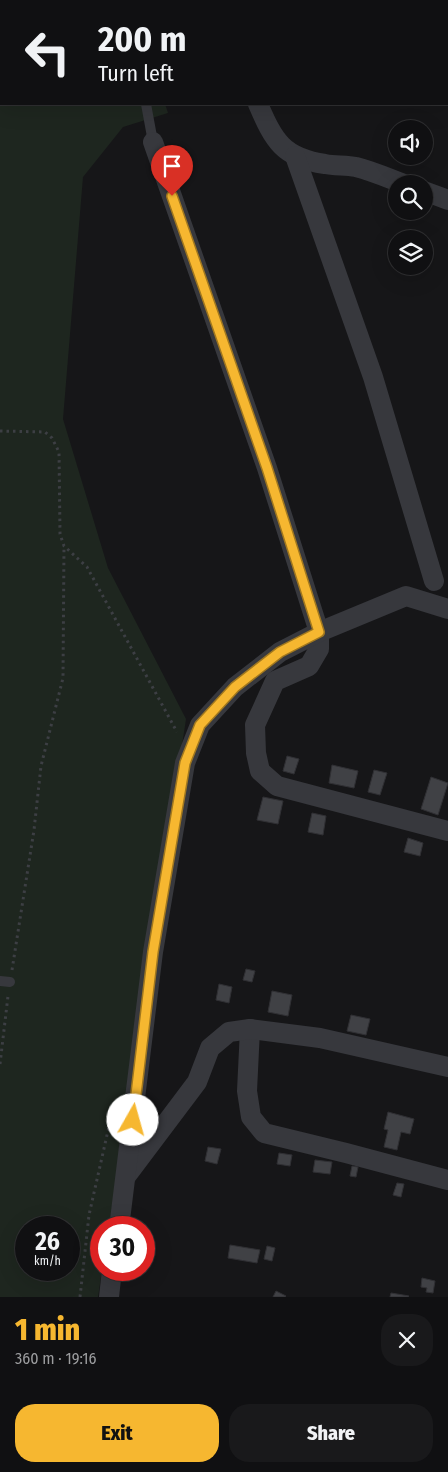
<!DOCTYPE html>
<html lang="en">
<head>
<meta charset="utf-8">
<style>
  body { margin:0; font-family:"Fira Sans Condensed",sans-serif; background:#19191b; color:#f1f3f6; height:100vh; display:flex; flex-direction:column; font-size:19px; white-space:nowrap }
  * { box-sizing:border-box; margin:0 }
  p { font-size:16px; color:#9c9d9f }
  .icon { flex:none; width:28px; height:28px; fill:none; stroke:currentColor; stroke-width:2; stroke-linecap:round; stroke-linejoin:round }
  .map { position:relative; height:1297px; overflow:hidden }
  .details { display:flex; flex-direction:column; background:#101012; flex:1 }
  .details>* { flex:none }
  .hud { position:absolute; left:0px; top:0px; width:449px; height:105px; box-shadow:0 5px 20px #0002,0 0 0 1px #303032; background:#101012; color:#f1f3f6; overflow:hidden }
  .tools { position:absolute; left:388px; top:120px; display:grid; gap:10px }
  .tools a { display:grid; place-items:center; width:45px; height:45px; border-radius:50%; background:#101012; box-shadow:0 5px 20px #0002,0 0 0 1px #303032; font-size:25px }
  .speed { position:absolute; left:15px; top:1216px; display:flex; gap:10px; font-size:25px; font-weight:700; text-align:center }
  .speed>* { display:grid; place-content:center; width:65px; height:65px; border-radius:50%; background:#101012; box-shadow:0 5px 20px #0002,0 0 0 1px #303032; line-height:1 }
  .speed small { font-size:12px; font-weight:400 }
  .speed .limit { border:8px solid #d22; background:#fff; color:#111 }
  .pin { position:absolute; display:grid; place-items:center; width:42px; height:42px; color:#fff; margin:-51px -21px; border-radius:50% 50% 50% 0; rotate:-45deg; box-shadow:0 0 5px #0007 }
  .pin .icon { rotate:45deg }
  .me { position:absolute; width:55px; margin:-28px; rotate:7deg; stroke-linejoin:round; filter:drop-shadow(0 0 4px #0008) }
  .turn { display:flex; align-items:center; gap:18px; height:105px; padding:0 15px; font-size:22px }
  .turn .icon { width:65px; height:65px; stroke-width:2.5 }
  .turn b { display:block; font-size:35px; line-height:42px }
  .round { display:grid; place-items:center; flex:none; width:52px; height:52px; border-radius:20px; background:#19191b }
  .head { display:flex; align-items:center; justify-content:space-between; height:85px; padding:0 15px }
  h1 { font-size:30px; font-weight:800; line-height:38px; color:#f6b730 }
  .action { display:flex; gap:10px; margin-top:auto; padding:10px 15px }
  .action a { flex:1; height:58px; border-radius:20px; background:#f6b730; color:#111; font-size:20px; font-weight:800; line-height:58px; text-align:center }
  .action a+a { background:#19191b; color:#f1f3f6 }
  .map>svg:first-child { display:block }
</style>
</head>
<body>
<div class="map">
<svg width="448" height="1297" viewBox="0 0 448 1297">
  <rect width="100%" height="100%" fill="#161618"/>
  <g fill="#1e261f" fill-rule="evenodd">
    <path d="M0,0H138V1H1V104H165L168,113L123,127L83,177L63,419L108,568L186,719L109,1227L101,1228V1270H102L98,1297H0ZM26,1228H69V1270H26Z"/>
    <polygon points="171,0 448,0 448,74 448,1 177,1"/>
  </g>
  <g fill="#404145" stroke="#303034">
    <polygon points="287,756 299,759 294,774 283,771"/>
    <polygon points="332,765 358,771 354,788 329,783"/>
    <polygon points="374,770 387,773 380,795 368,792"/>
    <polygon points="431,777 448,783 438,815 421,809"/>
    <polygon points="263,797 283,801 278,824 257,820"/>
    <polygon points="312,813 326,816 323,835 308,832"/>
    <polygon points="408,838 423,843 420,856 404,852"/>
    <polygon points="246,969 255,971 252,982 243,980"/>
    <polygon points="219,984 232,987 229,1003 216,1000"/>
    <polygon points="272,991 292,995 288,1016 268,1012"/>
    <polygon points="351,1015 370,1019 366,1035 347,1031"/>
    <polygon points="388,1112 414,1119 410,1134 401,1132 397,1150 384,1147 388,1130 384,1129"/>
    <polygon points="208,1147 221,1149 217,1164 205,1161"/>
    <polygon points="279,1153 292,1155 290,1166 277,1164"/>
    <polygon points="315,1160 332,1162 330,1174 313,1172"/>
    <polygon points="352,1166 358,1167 356,1177 350,1176"/>
    <polygon points="397,1183 404,1184 401,1197 393,1195"/>
    <polygon points="230,1245 260,1250 257,1263 228,1258"/>
    <polygon points="267,1246 275,1248 272,1261 264,1259"/>
    <polygon points="422,1278 435,1281 433,1293 426,1292 427,1288 421,1287"/>
    <polygon points="276,1291 286,1296 285,1297 273,1297"/>
    <polygon points="391,1293 409,1296 408,1297 390,1297"/>
  </g>
  <g fill="none" stroke-linecap="round" stroke-linejoin="round">
    <g stroke="#3d3f44" stroke-width="3" stroke-dasharray="2.5 4" stroke-linecap="butt">
      <polyline points="0,431 45,432 52,438 59,452 60,534 64,546 87,567 177,732"/>
      <polyline points="12,970 34,830 41,766 63,678 64,546"/>
      <polyline points="0,1064 8,996"/>
      <polyline points="80,1297 89,1215 112,1113"/>
    </g>
    <g stroke="#37383d" stroke-width="10">
      <polyline points="128,0 128,1"/>
      <polyline points="146,104 153,142"/>
      <polyline points="0,981 10,982"/>
    </g>
    <g stroke="#37383d" stroke-width="20">
      <path d="M258,104C274,141 283,158 325,164C335,166 346,165 356,167C372,171 388,178 404,184"/>
      <polyline points="153,142 267,468 319,632 319,649 309,666 275,681 255,725 256,753 260,771 277,786 448,831"/>
      <polyline points="295,156 373,377 434,581"/>
      <polyline points="424,191 448,200"/>
      <polyline points="250,1029 247,1091 251,1117 264,1133 346,1153 448,1180"/>
      <polyline points="127,1175 197,1082 210,1048 229,1032 250,1029 320,1038 448,1067"/>
      <polyline points="119,1228 153,952 185,763 200,725 235,687 280,652 319,632 406,596 448,609"/>
      <polyline points="109,1297 112,1270"/>
    </g>
  </g>
  <g fill="none" stroke-linecap="round" stroke-linejoin="round">
    <defs>
      <polyline id="route" points="133,1120 153,952 185,763 200,725 235,687 280,652 319,632 267,468 172,196"/>
    </defs>
    <use href="#route" stroke="#a0771f" stroke-width="12"/>
    <use href="#route" stroke="#f6b730" stroke-width="9"/>
  </g>
</svg>
<div class="tools">
<a><svg class="icon" aria-label="sound" viewBox="0 0 24 24"><path d="M4 9h4l5-4v14l-5-4H4zM17 9q2 3 0 6"/></svg></a>
<a><svg class="icon" aria-label="search" viewBox="0 0 24 24"><circle cx="10" cy="10" r="6"/><path d="M15 15l6 6"/></svg></a>
<a><svg class="icon" aria-label="layers" viewBox="0 0 24 24"><path d="M12 4l9 5-9 5-9-5zM3 14l9 5 9-5"/></svg></a>
</div>
<div class="speed"><div>26<small>km/h</small></div><div class="limit">30</div></div>
<div class="pin" style="left:172px;top:196px;background:#d93025"><svg class="icon" aria-label="arrive" viewBox="0 0 24 24"><path d="M6 21V4h12l-3 4 3 4H6"/></svg></div>
<svg class="me" style="left:133px;top:1120px" viewBox="-20 -20 40 40"><circle r="19" fill="#fff"/><path d="M0-13L10 11 0 6-10 11z" fill="#f6b730"/></svg>
<div class="hud">
<div class="turn"><svg class="icon" aria-label="left" viewBox="0 0 24 24"><path d="M17 20v-9H6M10 6l-5 5 5 5"/></svg><div><b>200 m</b>Turn left</div></div>
</div>
</div>
<section class="details">
<div class="head"><div><h1>1 min</h1><p>360 m · 19:16</p></div><a class="round"><svg class="icon" aria-label="close" viewBox="0 0 24 24"><path d="M6 6l12 12M18 6L6 18"/></svg></a></div>
<div class="action"><a>Exit</a><a>Share</a></div>
</section>
</body>
</html>
